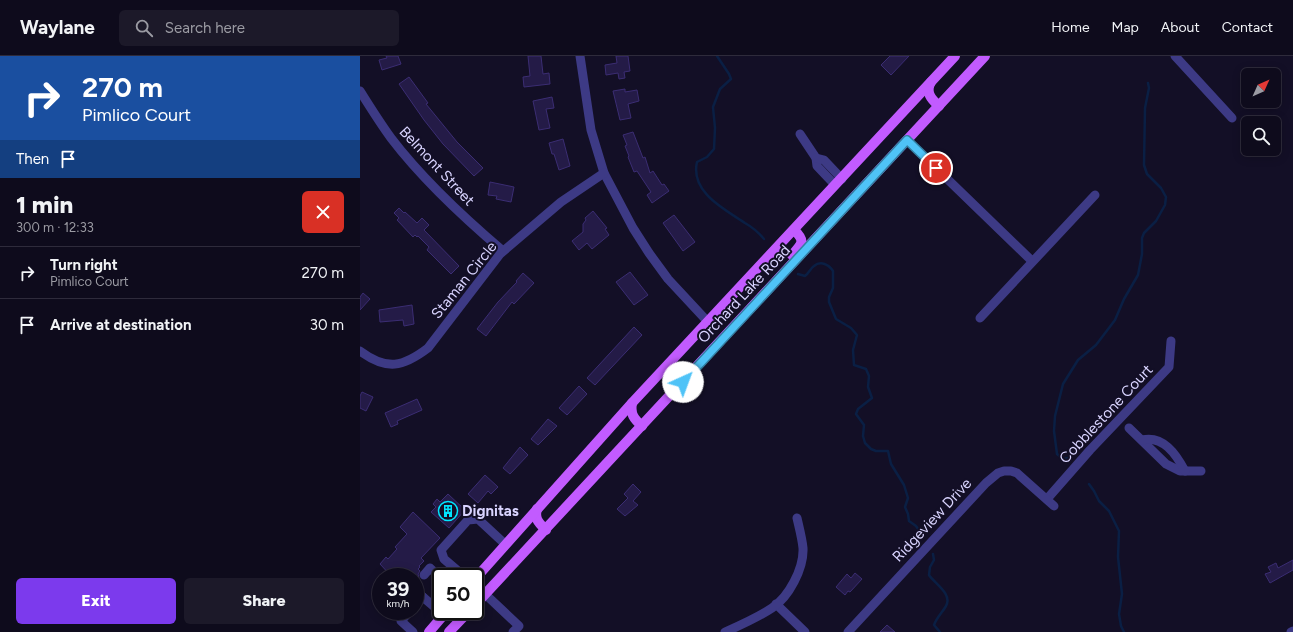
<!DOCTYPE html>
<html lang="en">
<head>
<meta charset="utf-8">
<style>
  body { margin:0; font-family:Figtree,sans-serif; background:#1c1929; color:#f1f3f6; height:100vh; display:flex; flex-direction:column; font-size:15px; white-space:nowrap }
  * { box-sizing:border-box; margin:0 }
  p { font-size:13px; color:#9b9ba3 }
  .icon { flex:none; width:22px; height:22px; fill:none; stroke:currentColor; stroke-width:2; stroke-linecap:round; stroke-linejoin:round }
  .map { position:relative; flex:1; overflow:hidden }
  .sheet { display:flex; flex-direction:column; background:#0e0b1c; width:360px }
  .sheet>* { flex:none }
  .guide { background:#1a4fa0; color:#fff; overflow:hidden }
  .needle { width:26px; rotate:45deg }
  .buttons { position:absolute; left:881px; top:12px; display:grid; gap:8px }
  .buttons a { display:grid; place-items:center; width:40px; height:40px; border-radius:6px; background:#0e0b1c; box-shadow:0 2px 10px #0003,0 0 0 1px #2e2b3b; font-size:20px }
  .speed { position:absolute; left:12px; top:512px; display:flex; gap:8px; font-size:20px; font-weight:700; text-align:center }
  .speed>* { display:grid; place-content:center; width:52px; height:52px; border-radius:50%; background:#0e0b1c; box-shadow:0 2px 10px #0003,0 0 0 1px #2e2b3b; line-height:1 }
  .speed small { font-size:10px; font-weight:400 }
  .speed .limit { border:2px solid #111; border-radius:6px; background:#fff; color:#111 }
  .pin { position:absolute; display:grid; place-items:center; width:34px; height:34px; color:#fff; margin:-17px; border:2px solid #fff; border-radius:50%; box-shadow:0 1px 4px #0007 }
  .me { position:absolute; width:44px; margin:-22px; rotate:43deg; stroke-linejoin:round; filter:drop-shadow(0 0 3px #0008) }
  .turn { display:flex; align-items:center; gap:14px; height:84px; padding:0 16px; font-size:18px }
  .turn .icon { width:52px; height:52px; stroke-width:2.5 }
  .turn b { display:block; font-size:28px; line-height:34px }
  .then { display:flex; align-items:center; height:38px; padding:0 16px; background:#0003; gap:8px; font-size:15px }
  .round { display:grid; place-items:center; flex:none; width:42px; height:42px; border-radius:6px; background:#1c1929 }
  .overview { display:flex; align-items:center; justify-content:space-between; height:68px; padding:0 16px }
  h1 { font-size:24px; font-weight:800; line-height:30px }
  .button { display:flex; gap:8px; margin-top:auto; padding:8px 16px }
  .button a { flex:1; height:46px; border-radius:6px; background:#7c3aed; color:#fff; font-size:16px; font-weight:800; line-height:46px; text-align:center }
  .button a+a { background:#1c1929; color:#f1f3f6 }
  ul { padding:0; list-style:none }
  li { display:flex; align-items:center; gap:12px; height:52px; padding:0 16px; border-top:1px solid #2e2b3b }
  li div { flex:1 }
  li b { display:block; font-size:15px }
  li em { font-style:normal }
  header { display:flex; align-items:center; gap:24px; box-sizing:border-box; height:56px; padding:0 20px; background:#0e0b1c; border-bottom:1px solid #2e2b3b }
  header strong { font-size:19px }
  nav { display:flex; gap:22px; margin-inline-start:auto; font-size:14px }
  .search { width:280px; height:36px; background:#1c1929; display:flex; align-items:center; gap:10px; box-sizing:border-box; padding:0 14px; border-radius:6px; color:#9b9ba3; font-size:15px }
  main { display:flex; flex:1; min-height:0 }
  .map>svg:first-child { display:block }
</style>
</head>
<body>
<header>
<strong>Waylane</strong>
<div class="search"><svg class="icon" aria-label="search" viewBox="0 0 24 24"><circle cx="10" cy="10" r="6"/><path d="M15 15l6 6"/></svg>Search here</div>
<nav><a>Home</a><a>Map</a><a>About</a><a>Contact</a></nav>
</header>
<main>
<section class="sheet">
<div class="guide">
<div class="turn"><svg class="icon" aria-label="right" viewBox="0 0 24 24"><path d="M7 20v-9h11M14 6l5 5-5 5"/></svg><div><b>270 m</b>Pimlico Court</div></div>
<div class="then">Then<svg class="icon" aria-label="arrive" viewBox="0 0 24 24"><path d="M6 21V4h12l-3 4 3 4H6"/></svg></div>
</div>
<div class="overview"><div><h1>1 min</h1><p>300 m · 12:33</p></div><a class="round" style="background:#d93025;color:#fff"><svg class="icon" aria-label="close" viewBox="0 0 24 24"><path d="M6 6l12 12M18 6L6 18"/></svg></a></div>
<ul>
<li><svg class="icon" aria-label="right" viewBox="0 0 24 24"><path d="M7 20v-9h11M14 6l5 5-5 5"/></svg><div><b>Turn right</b><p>Pimlico Court</p></div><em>270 m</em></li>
<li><svg class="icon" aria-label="arrive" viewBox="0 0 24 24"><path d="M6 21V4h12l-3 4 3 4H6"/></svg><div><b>Arrive at destination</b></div><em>30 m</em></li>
</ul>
<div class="button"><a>Exit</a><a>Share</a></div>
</section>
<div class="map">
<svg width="933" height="576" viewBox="0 0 933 576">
  <rect width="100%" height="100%" fill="#130f26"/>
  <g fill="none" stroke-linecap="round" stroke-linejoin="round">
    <g stroke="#0a1f44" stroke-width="2.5">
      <path d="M357,0L369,18L371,23L360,33L353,51L355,72L354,93L347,101L337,106C330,136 364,153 385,167C392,171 399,177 404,183"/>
      <path d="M438,218L445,220C449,217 450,213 454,210C461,204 469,209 473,215V232L469,241V246L476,263L491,272L497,279L493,294L494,309L506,313L509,320L508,331L512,342L498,353L496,358L504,369L503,380L505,387L511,393L516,395H528L531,408L544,429L548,442L545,451L548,458L549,465L556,470L563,480"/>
      <polyline points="708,402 703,403 697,398 694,375 695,360 703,328 718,304 736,289 755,264 764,243 778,219 782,198 782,182 784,177 796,165 805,149 806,141 801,132 787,118 784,109 785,52 789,32 788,27"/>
      <polyline points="729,428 734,435 739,445 749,455 759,475 758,501 762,538 759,558 761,570 764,576"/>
      <path d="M573,498L574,504L570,511L569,519C574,527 593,538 586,550C582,557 577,561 574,569L580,576"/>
    </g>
  </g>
  <g fill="#241b47" stroke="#3b2d73">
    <polygon points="26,0 38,0 41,8 22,14 19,4 27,2"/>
    <polygon points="168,0 181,0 183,18 189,17 190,28 164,31 163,21 170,20"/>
    <polygon points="256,0 268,0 270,15 264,16 265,22 259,23 258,17 246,19 245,9 257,7"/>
    <polygon points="530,0 549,0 531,19 521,9"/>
    <polygon points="49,21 68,47 66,48 97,86 123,112 114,120 83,88 64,64 39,28"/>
    <polygon points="265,33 265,36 277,34 279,45 268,48 271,62 260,64 253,35"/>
    <polygon points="192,41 194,52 186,53 190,72 179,74 173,45"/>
    <polygon points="273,76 283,102 285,101 290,117 293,115 302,129 304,128 309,135 292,147 287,139 291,136 277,115 274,116 268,101 269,100 265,90 267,89 263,79"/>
    <polygon points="203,83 210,110 199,114 194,98 192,98 189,87"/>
    <polygon points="130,126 154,131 151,146 136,143 137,140 128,139"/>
    <polygon points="39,152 44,157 45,156 57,167 62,162 69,169 64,174 99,210 91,218 67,194 69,191 58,180 57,181 55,179 53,181 37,164 39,162 34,157"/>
    <polygon points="233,155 247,172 245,173 249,179 232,193 227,187 219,194 212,185 223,176 223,168 226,164 225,162"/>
    <polygon points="314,159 335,186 323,195 303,167"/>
    <polygon points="270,216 288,239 274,249 256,226"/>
    <polygon points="163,217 174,227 154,248 152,246 126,280 117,273 138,246 157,226 156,225"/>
    <polygon points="3,237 10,243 0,254 0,241"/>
    <polygon points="52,249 54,268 44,270 43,264 20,266 19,254"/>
    <polygon points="274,271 282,279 235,329 227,322"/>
    <polygon points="219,330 227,338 207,359 199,352"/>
    <polygon points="2,336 13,341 6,355 0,352 0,340"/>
    <polygon points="57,343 62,354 37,365 38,368 31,371 25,357"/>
    <polygon points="188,363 197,370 178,389 171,383"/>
    <polygon points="160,391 168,399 150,418 143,412"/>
    <polygon points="125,419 138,431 131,438 128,435 118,447 108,438"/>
    <polygon points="273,428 281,436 273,445 278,449 265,460 257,453 268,442 264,438"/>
    <polygon points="88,438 105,454 89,472 71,456 76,451 73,448 77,443 80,446"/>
    <polygon points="53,456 80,482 61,502 64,505 59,510 60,511 58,513 60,515 58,518 59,522 32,521 20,508 26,501 28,503 37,493 35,491 47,478 40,471"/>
    <polygon points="933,504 933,514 910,527 905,518 911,516 908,511 916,507 918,512"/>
    <polygon points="495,517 502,523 490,536 488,535 485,539 476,531 487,518 491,522"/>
    <polygon points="527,569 535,576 520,576"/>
  </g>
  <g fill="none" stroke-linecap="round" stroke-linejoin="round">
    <g stroke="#3d3a85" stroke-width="9">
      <polyline points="220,0 231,74 244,117 273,172 289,197 308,223 348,266"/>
      <polyline points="815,0 872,62"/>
      <path d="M0,35C10,51 20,67 31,82C63,124 103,161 143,195"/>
      <polyline points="440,78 456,102 457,110 475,129"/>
      <polyline points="547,84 672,205"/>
      <polyline points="456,102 464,104 482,123"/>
      <polyline points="620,262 735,139"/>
      <path d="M0,295C27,315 43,311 68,292L140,198L201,146L244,117"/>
      <polyline points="769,372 806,408 820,415 841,415"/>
      <path d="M782,384C803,379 816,398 825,415"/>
      <polyline points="687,443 730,394 809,311 811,285"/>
      <polyline points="64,519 70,512 81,522"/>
      <polyline points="105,521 84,503 81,494 108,464 118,463 145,488"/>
      <polyline points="56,527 57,536 84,559"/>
      <polyline points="125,538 159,570 153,576"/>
      <polyline points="416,548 445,576"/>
      <polyline points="55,550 63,541"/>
      <polyline points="50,555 41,565 53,576"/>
      <path d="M365,576C381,569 397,562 412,552C429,541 444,512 443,492C442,482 439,471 437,462"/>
      <polyline points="488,576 626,427 638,417 644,415 651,415 657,417 694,450"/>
      <polyline points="931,576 933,575"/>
    </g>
    <g stroke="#c25bff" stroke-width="10">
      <path d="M571,26C565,36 571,43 579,50"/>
      <path d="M432,199C442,188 446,185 434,174"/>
      <path d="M272,347C270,358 274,363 282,370"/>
      <path d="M177,453C174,463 179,467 186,474"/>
      <polyline points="115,523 272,347 595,0"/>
      <polyline points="115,549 625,0"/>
      <polyline points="69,576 87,555"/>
      <polyline points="89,576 109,555"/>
    </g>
  </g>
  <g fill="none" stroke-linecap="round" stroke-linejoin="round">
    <defs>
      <polyline id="route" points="323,326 547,84 576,112"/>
    </defs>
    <use href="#route" stroke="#337fa1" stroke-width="10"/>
    <use href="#route" stroke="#4fc3f7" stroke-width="7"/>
  </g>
  <defs>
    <symbol id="building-ring" viewBox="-11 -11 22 22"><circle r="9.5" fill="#130f26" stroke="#00e5ff" stroke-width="1.5"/><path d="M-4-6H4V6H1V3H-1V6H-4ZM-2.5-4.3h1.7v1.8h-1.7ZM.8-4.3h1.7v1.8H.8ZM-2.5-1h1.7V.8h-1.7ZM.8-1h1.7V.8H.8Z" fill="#00e5ff"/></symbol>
  </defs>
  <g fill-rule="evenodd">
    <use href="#building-ring" x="77" y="444" width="22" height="22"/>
  </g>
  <g text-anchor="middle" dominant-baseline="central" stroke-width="4" stroke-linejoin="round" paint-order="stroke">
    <g font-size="15" fill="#d9d4ff" stroke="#130f26">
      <text transform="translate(77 110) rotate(47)">Belmont Street</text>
      <text transform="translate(104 224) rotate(-51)">Staman Circle</text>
      <text transform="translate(384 238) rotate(-47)">Orchard Lake Road</text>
      <text transform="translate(746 358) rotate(-47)">Cobblestone Court</text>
      <text transform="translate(572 464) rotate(-47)">Ridgeview Drive</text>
    </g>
    <g font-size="15" font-weight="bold" fill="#d9d4ff" stroke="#130f26" text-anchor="start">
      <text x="102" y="455">Dignitas</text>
    </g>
  </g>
</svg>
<div class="buttons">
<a><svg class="needle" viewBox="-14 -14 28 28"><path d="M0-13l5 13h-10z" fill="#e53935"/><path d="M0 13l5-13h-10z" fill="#9b9ba3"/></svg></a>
<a><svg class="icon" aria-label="search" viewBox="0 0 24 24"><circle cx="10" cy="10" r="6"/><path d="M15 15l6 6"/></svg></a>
</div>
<div class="speed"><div>39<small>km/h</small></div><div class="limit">50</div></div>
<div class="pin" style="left:576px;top:112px;background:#d93025"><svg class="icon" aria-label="arrive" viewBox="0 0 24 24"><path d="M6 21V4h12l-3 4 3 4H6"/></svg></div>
<svg class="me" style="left:323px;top:326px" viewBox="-20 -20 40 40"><circle r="19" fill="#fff"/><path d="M0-13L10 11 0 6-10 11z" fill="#4fc3f7"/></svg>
</div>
</main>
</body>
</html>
